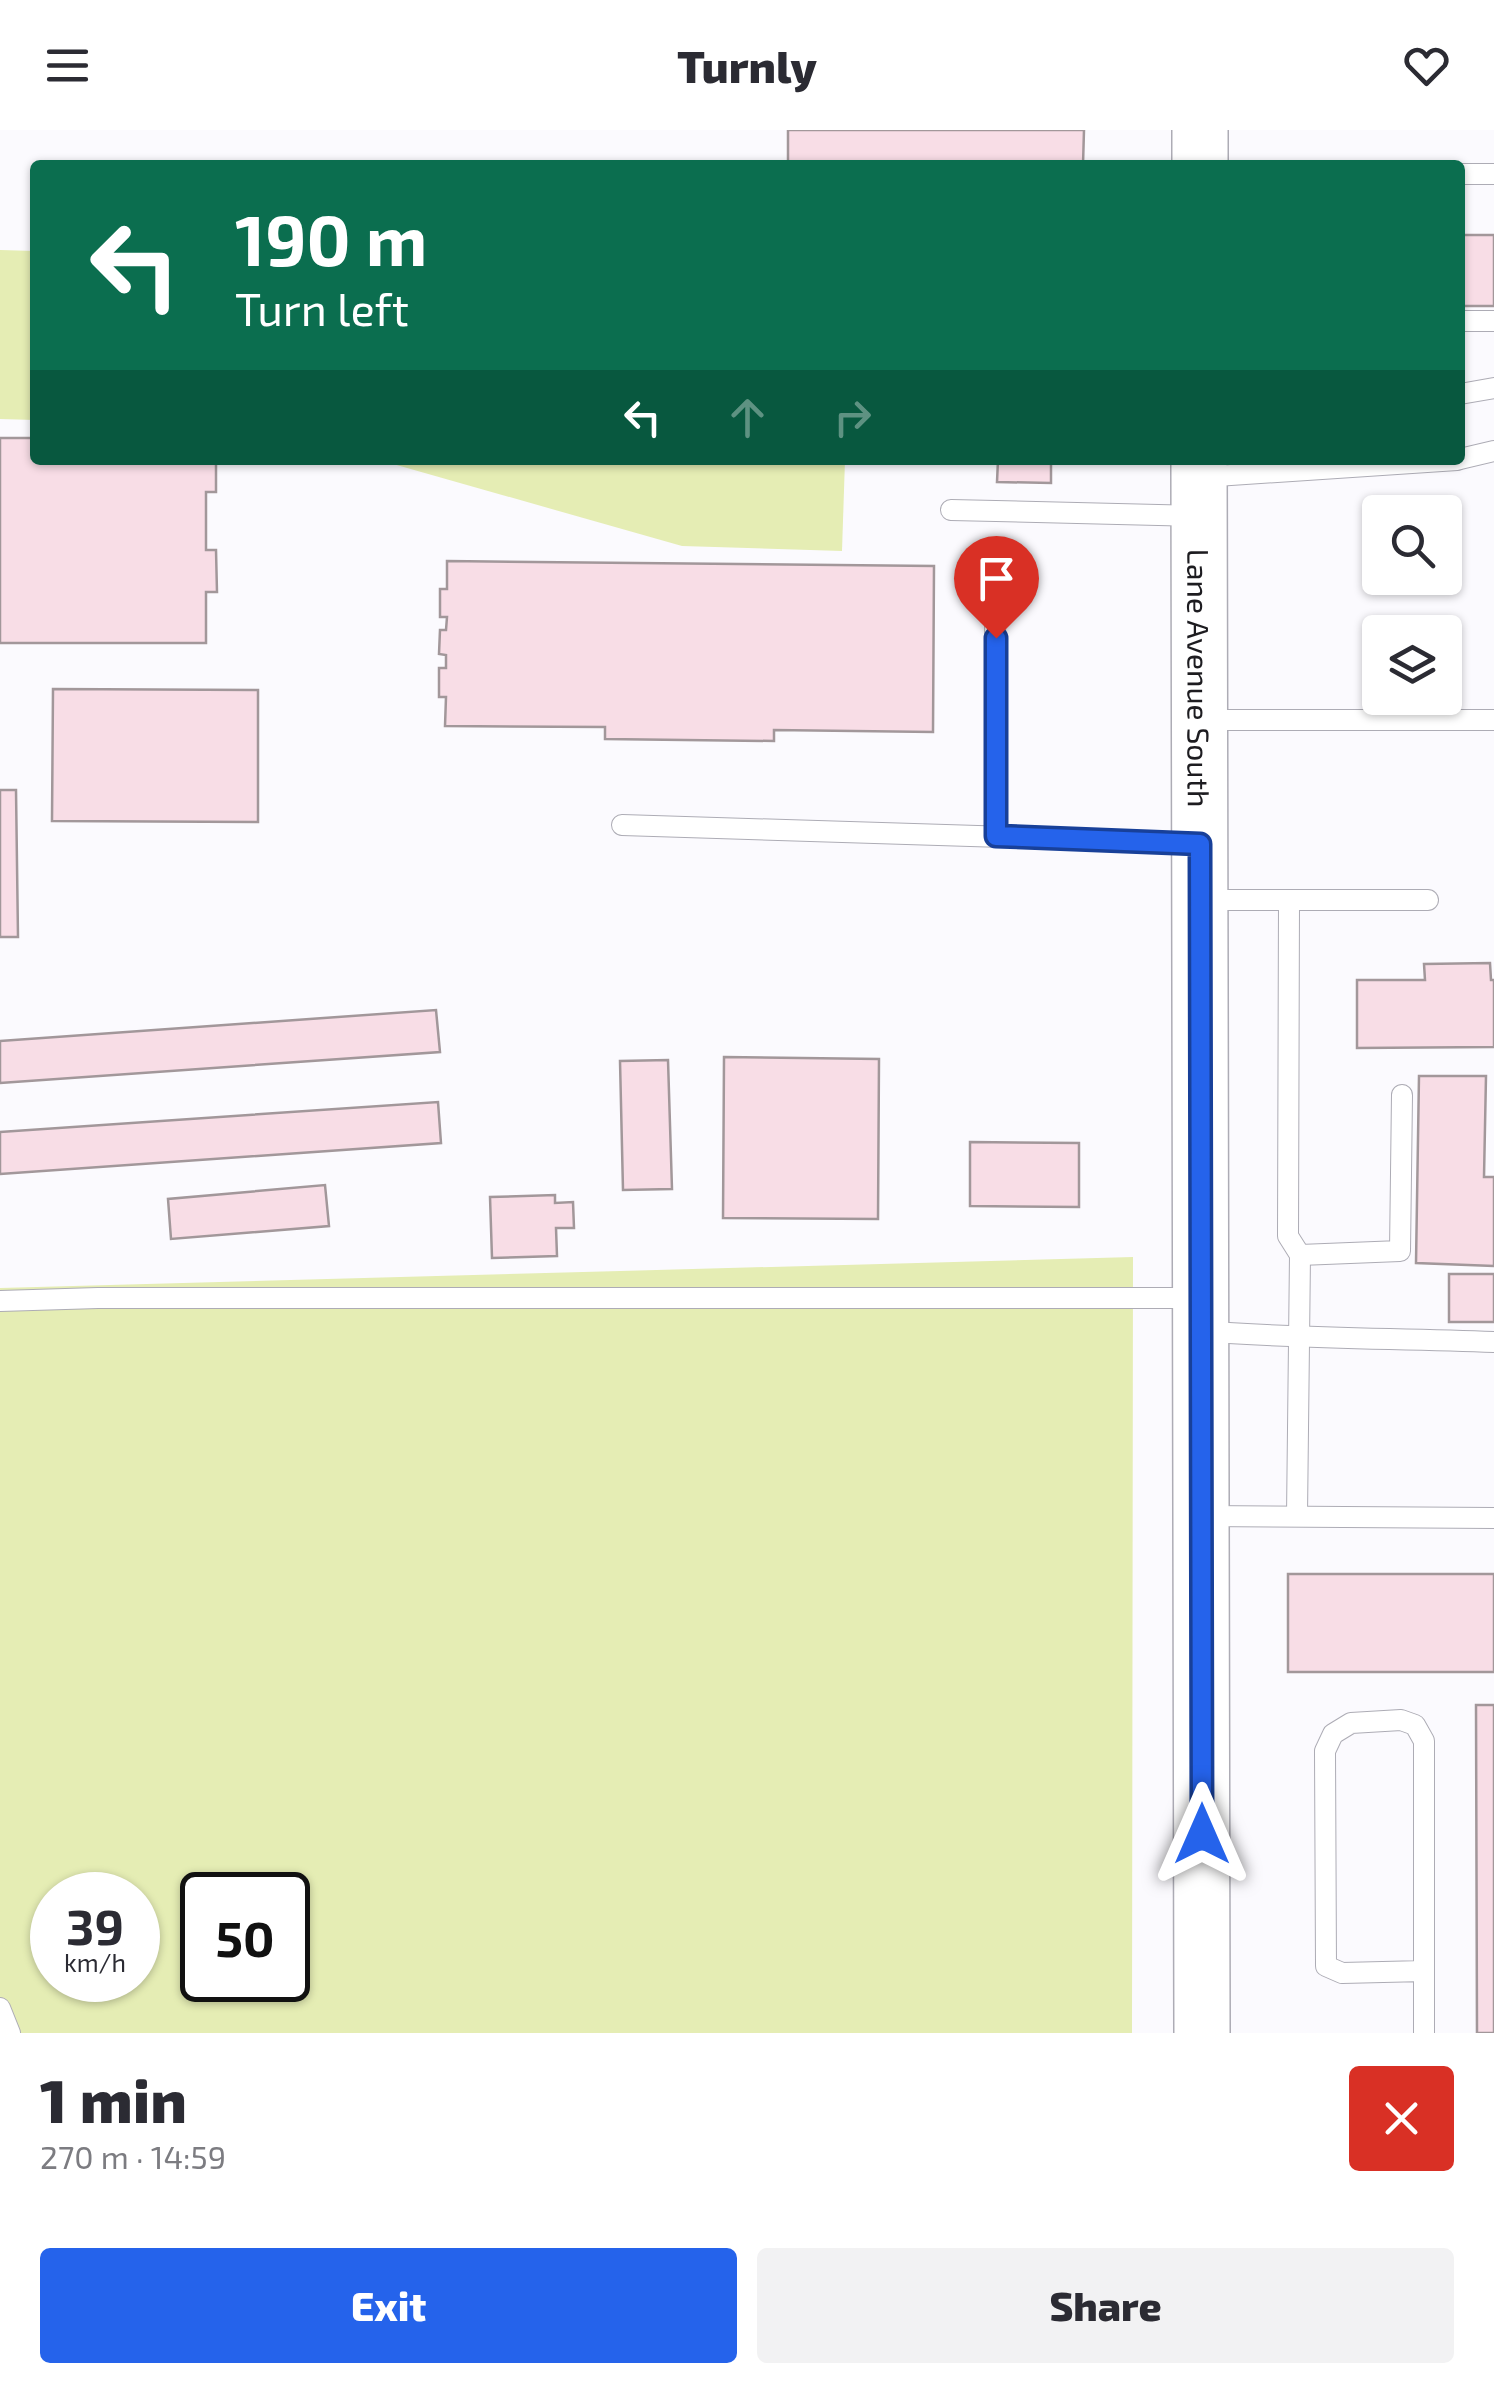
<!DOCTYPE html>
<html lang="en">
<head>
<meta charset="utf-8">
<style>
  body { margin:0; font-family:"Exo 2",sans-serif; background:#f2f2f3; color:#2b2b33; height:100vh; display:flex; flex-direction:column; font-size:38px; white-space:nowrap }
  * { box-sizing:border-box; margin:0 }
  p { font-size:32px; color:#7c7c81 }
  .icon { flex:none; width:55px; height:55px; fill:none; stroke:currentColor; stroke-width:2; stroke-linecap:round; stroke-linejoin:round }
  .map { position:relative; height:1903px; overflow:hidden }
  .sheet { display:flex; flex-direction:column; background:#fff; flex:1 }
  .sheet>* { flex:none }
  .guide { position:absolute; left:30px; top:30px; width:1435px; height:305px; border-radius:10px; box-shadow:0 2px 8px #0004; background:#0b6e4f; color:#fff; overflow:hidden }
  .controls { position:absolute; left:1362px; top:365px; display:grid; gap:20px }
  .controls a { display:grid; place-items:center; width:100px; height:100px; border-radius:10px; background:#fff; box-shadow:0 2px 8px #0004; font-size:50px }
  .speed { position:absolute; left:30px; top:1742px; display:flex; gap:20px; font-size:50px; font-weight:700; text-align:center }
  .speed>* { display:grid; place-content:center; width:130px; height:130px; border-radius:50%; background:#fff; box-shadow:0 2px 8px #0004; line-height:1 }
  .speed small { font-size:25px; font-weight:400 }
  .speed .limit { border:5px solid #111; border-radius:15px; background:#fff; color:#111 }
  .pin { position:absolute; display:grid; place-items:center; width:85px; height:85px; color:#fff; margin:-102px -42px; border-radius:50% 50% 50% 0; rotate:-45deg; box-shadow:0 0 10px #0007 }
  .pin .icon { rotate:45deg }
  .me { position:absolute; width:110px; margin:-55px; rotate:0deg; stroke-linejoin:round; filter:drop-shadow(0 0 8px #0008) }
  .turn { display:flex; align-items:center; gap:35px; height:210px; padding:0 40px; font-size:45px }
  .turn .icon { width:130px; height:130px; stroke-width:2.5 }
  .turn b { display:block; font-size:70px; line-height:85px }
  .lanes { display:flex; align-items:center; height:95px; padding:0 40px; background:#0003; justify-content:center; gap:50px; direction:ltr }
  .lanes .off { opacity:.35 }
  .round { display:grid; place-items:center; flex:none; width:105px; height:105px; border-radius:10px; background:#f2f2f3 }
  .head { display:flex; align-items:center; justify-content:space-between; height:170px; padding:0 40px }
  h1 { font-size:60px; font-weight:800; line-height:75px }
  .action { display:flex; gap:20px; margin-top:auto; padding:20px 40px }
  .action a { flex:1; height:115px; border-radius:10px; background:#2563eb; color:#fff; font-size:40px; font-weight:800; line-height:115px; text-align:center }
  .action a+a { background:#f2f2f3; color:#2b2b33 }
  header { display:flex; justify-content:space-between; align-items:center; height:130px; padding:0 40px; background:#fff; font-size:45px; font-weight:800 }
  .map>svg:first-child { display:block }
</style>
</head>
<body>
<header><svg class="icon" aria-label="menu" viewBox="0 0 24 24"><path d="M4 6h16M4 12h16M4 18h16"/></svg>Turnly<svg class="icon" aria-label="heart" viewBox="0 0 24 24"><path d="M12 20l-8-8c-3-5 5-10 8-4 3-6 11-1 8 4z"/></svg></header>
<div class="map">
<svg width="1494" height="1903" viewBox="0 0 1494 1903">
  <rect width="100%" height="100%" fill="#fbfafe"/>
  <g fill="#e5edb4" fill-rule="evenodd">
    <polygon points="0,120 35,121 35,290 0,289"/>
    <polygon points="379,330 845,330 842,421 682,416"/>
    <path d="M1133,1127L1132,1903H0V1158ZM52,1765H138V1850H52ZM202,1765H288V1850H202Z"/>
  </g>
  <g fill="#f8dde6" stroke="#a2979a" stroke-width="2.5">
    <polygon points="788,0 1084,0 1083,35 788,35"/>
    <rect x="1460" y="105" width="34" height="71"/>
    <polygon points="0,308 35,308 35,330 216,330 216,362 206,362 206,420 216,420 217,462 206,462 206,513 0,513"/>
    <polygon points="998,330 1051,330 1051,353 997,352"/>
    <polygon points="447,431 934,436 933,602 774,600 774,611 605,609 605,597 445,596 446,567 439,567 439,538 446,538 446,525 439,524 440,500 446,500 447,487 440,487 440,459 447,459"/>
    <polygon points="53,559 258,560 258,692 52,691"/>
    <polygon points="0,660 16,660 18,807 0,807"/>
    <polygon points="1490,833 1491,850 1494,850 1494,917 1357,918 1357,850 1425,850 1424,834"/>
    <polygon points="436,880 440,922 0,953 0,911"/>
    <polygon points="724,927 879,929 878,1089 723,1088"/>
    <polygon points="668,930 672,1059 623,1060 620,931"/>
    <polygon points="1419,946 1486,946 1484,1047 1494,1047 1494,1136 1416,1133"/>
    <polygon points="438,972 441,1013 0,1044 0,1002"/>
    <polygon points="970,1012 1079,1013 1079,1077 970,1076"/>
    <polygon points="325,1055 329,1096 171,1109 168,1069"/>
    <polygon points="555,1065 555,1073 573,1072 574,1098 556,1098 557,1126 492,1128 490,1067"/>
    <rect x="1449" y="1144" width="45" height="48"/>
    <rect x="1288" y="1444" width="206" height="98"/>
    <polygon points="1476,1575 1494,1575 1494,1903 1477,1903"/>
  </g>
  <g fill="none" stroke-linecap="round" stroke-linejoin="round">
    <defs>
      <g id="service">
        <polyline points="1460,44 1494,44"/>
        <polyline points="1460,191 1494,191"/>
        <polyline points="1460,264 1494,258"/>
        <polyline points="1460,329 1494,321"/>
        <polyline points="1201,347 1457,330"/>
        <polyline points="951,380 1199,386"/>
        <polyline points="995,469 996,706"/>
        <polyline points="1202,590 1494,590"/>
        <polyline points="622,695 1198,713"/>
        <polyline points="1203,770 1428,770"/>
        <polyline points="1289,770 1288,1106 1300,1125 1297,1386"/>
        <polyline points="1300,1125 1400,1121 1402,965"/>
        <polyline points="0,1171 98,1168 1198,1168"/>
        <path d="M1201,1201C1299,1209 1396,1208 1494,1212"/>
        <polyline points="1203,1386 1494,1388"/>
        <polyline points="1424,1841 1342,1843 1326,1836 1325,1621 1333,1604 1351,1593 1401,1590 1415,1595 1424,1611 1424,1903"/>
        <polyline points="0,1878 10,1903"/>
      </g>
      <g id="secondary">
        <polyline points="1200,0 1200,35"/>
        <path id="s1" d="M1199,330L1202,1903"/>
      </g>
    </defs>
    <use href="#service" stroke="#adacb5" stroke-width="22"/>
    <use href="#secondary" stroke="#adacb5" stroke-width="58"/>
    <use href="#service" stroke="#fff" stroke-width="20"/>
    <use href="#secondary" stroke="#fff" stroke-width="55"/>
  </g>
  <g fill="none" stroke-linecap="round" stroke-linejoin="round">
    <defs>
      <polyline id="route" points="996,508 996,706 1200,714 1202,1704"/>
    </defs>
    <use href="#route" stroke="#184099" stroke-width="25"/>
    <use href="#route" stroke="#2563eb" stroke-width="18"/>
  </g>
  <g text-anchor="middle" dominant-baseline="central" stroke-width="9" stroke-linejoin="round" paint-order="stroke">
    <g font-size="30" fill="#1d1c20" stroke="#fbfafe">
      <text stroke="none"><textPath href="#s1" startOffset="218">Lane Avenue South</textPath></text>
    </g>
  </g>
</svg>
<div class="controls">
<a><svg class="icon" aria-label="search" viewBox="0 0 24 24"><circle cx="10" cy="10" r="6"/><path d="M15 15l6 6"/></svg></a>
<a><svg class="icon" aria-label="layers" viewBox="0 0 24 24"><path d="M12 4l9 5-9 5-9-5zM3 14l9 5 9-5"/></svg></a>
</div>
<div class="speed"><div>39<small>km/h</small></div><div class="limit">50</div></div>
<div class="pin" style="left:996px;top:508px;background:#d93025"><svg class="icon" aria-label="arrive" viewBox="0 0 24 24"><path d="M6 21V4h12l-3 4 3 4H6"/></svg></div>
<svg class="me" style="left:1202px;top:1704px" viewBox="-20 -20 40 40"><path d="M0-17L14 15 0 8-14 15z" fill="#2563eb" stroke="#fff" stroke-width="4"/></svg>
<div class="guide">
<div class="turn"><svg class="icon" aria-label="left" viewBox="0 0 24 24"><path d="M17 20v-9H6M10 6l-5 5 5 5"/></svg><div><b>190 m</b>Turn left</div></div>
<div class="lanes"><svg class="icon" aria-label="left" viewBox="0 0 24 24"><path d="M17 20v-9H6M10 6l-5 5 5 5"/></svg><svg class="icon off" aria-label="ahead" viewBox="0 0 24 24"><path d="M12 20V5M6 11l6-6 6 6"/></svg><svg class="icon off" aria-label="right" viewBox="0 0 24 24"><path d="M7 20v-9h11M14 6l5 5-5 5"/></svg></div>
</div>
</div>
<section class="sheet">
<div class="head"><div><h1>1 min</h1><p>270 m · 14:59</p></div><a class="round" style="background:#d93025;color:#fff"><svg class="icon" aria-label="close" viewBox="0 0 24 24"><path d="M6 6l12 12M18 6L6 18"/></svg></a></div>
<div class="action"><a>Exit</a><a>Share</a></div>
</section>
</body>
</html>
